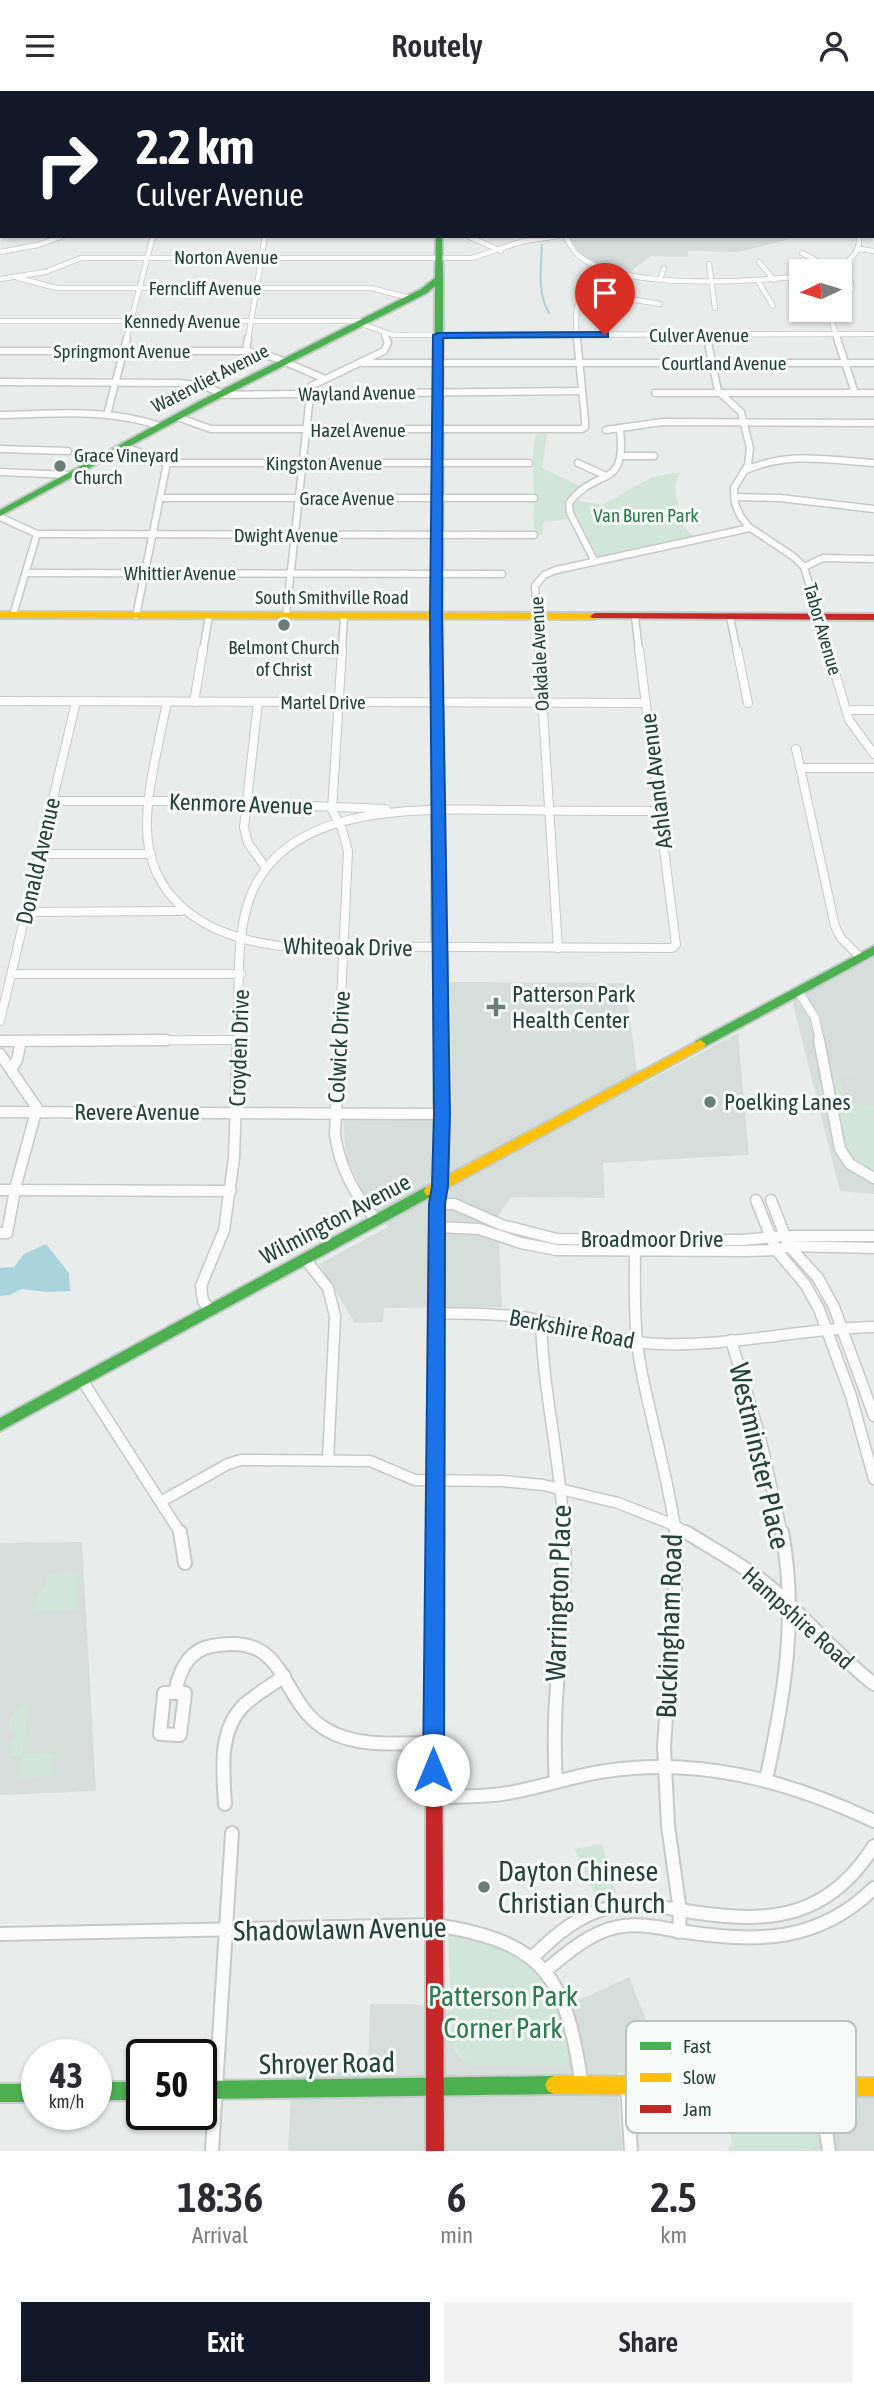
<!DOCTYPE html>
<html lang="en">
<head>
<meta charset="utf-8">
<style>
  body { margin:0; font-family:"Asap Condensed",sans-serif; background:#f2f2f3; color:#2b2b33; height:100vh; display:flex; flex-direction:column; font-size:26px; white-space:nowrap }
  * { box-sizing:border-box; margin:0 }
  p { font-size:23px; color:#7c7c81 }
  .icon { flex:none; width:38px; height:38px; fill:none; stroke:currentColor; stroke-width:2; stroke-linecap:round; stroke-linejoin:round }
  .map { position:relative; height:2060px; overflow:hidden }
  .side { display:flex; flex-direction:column; background:#fff; flex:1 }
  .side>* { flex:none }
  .hud { position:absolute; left:0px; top:0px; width:875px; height:147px; box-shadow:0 2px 5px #0004; background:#111827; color:#fff; overflow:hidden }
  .needle { width:46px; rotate:266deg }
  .fabs { position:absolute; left:789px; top:168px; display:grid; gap:14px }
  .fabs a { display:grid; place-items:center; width:63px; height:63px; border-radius:0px; background:#fff; box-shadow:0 2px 5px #0004; font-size:35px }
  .speed { position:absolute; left:21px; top:1948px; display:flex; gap:14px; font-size:35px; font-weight:700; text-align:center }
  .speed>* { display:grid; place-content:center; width:91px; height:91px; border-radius:50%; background:#fff; box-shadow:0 2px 5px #0004; line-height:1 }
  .speed small { font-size:18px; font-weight:400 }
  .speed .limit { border:4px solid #111; border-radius:10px; background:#fff; color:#111 }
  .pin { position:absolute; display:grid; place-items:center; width:60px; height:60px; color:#fff; margin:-72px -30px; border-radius:50% 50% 50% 0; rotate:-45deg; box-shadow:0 0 7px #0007 }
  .pin .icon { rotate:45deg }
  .me { position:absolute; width:77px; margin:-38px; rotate:0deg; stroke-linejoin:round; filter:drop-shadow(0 0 5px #0008) }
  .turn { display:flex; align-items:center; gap:24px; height:147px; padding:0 21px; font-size:32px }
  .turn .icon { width:91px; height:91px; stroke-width:2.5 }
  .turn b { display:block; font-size:49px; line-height:60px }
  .eta { display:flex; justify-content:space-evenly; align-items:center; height:119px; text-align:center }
  .eta b { font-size:42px; font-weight:600; line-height:49px }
  .cta { display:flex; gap:14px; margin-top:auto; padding:14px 21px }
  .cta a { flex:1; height:80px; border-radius:0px; background:#111827; color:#fff; font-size:28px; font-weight:600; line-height:80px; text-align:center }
  .cta a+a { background:#f2f2f3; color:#2b2b33 }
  header { display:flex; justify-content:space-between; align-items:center; height:91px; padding:0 21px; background:#fff; font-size:32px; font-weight:600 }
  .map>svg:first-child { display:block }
</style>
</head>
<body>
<header><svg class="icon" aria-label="menu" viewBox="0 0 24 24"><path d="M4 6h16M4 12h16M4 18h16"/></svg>Routely<svg class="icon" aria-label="person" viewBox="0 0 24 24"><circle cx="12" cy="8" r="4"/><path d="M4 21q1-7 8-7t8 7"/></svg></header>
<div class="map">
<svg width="874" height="2060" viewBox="0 0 874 2060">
  <rect width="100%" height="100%" fill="#e8edeb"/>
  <g fill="#d6dedb">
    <polygon points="565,145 797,146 739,161 688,160 688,166 651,165 627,183 606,177 582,167"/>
    <polygon points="874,866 874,1103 840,1100 792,909"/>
    <polygon points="450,891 625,892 639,995 738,942 749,1064 603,1072 605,1107 511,1106 498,1125 502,1216 384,1217 383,1231 355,1232 319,1173 388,1136 365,1105 346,1066 343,1028 452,1028"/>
    <polygon points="82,1451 96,1700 0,1704 0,1452"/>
    <polygon points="629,1886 667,1981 617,1982 622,2060 288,2060 292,1983 368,1979 370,1913 413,1913 451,1920 452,1945 456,1960 462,1968 566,1915"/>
    <polygon points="874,2004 874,2060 728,2060 732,2052 728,2005"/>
  </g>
  <g fill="#d1e6d8">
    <polygon points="547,343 542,377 582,396 569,408 602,414 652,386 680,381 675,395 681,432 693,445 601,467 598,466 578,427 543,431 543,444 534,443 533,360 536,344"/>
    <path d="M833,983H863L839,986L844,1006L850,1009L851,1013L874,1014V1082C832,1058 841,1025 833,983Z"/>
    <polygon points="68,1480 78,1486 77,1519 36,1520 37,1504 43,1498 49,1483"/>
    <polygon points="28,1613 22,1663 53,1662 51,1685 21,1687 22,1664 10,1665 12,1648 17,1641 9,1638 10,1626 19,1620 20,1614"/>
    <polygon points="602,1753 616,1801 596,1807 575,1758"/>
    <path d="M448,1840C462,1842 480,1842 492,1848C547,1875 568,1915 569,1975L469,1974C459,1965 455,1958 452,1945Z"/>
    <polygon points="728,2005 813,2006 820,2055 811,2055 812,2060 728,2060 732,2052"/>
  </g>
  <polygon fill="#a9d4db" points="46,1153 69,1182 70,1200 48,1201 22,1198 9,1204 0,1205 0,1177 14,1176 24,1163"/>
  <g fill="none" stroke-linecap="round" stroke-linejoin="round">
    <path stroke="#a9d4db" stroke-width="2" d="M542,154C541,176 537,202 549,222"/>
    <defs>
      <g id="street-far4">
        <polyline points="544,0 549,2"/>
        <polyline points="563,2 568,0"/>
        <polyline points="633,2 640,0"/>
        <path d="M565,145C569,151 572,159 577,163C617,200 750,191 802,185"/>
        <polyline points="470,146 501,160"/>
        <polyline points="859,158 874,160"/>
        <polyline points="0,161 38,154 63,145"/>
        <polyline points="802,162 835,179"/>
        <polyline points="759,171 774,189"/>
        <polyline points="709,173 715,217"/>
        <path d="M823,180C842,175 861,167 859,145"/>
        <polyline points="840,182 850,190 852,198 840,213"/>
        <polyline points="18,187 57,197 371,197 410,207"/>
        <polyline points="0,188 45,181 81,167 472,167 524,150 558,145"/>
        <polyline points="660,188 664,177"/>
        <polyline points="758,190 773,215"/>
        <polyline points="587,201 660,213"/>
        <polyline points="832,219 831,228 838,249"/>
        <polyline points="0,230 364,230"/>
        <polyline points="359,232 393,244 874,243"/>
        <polyline points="384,243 386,249"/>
        <polyline points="706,244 707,249"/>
        <polyline points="126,249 153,145"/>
        <polyline points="248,249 265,145"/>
        <path d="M577,249C573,203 579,207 613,180"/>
      </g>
      <g id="street-far3">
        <polyline points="707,247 718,300 741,321 750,357 748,374 734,397 735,413 741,426 749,436 794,466 804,476 829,560"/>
        <polyline points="837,247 855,302"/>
        <polyline points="0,260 246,260 276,267 323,287"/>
        <polyline points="246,260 248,247"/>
        <polyline points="363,272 874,272"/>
        <polyline points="0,291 180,292 203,295 222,302"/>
        <polyline points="655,302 874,302"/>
        <polyline points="217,304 582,300"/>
        <path d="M0,324C54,323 108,317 160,335"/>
        <polyline points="107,324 127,247"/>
        <polyline points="177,326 211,338 582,338 585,336 585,330 577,247"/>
        <polyline points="606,339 662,331 874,332"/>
        <polyline points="123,355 167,372 529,372"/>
        <polyline points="0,358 68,360"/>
        <polyline points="624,365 654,365"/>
        <polyline points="578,372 606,385"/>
        <path d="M744,380C787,360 829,369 874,372"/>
        <polyline points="0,381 70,384"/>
        <polyline points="734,406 780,407 874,418"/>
        <polyline points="160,407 534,407"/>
        <polyline points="0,426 37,443 13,524"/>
        <polyline points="37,443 534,444"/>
        <path d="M595,471L570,422L569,412C597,375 627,400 620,339"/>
        <polyline points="804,476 823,467 874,468"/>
        <polyline points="26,482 502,483"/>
        <polyline points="136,525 167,372"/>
        <polyline points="286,525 311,295 384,260 388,252 386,247"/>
        <polyline points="635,526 639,560"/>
        <polyline points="730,526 737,560"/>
        <polyline points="203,560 209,525"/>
        <polyline points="342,560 344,525"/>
        <polyline points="539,560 535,495 544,484 556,479 750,437"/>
      </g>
      <g id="street-far2">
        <polyline points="539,558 558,857"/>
        <polyline points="737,558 748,612"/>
        <polyline points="828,558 849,629 874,663"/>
        <polyline points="0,610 646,612"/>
        <path d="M167,611C160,646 148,694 147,728C144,810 208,846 280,855L672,857L676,854L639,558"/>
        <polyline points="194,611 203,558"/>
        <polyline points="258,611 244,736 248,752 266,777"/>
        <polyline points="846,619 874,619"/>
        <polyline points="796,658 835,835 841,847 860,866"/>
        <polyline points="800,677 874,677"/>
        <polyline points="52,710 185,710 386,718"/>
        <polyline points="40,763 151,763"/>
        <polyline points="26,821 181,820"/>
        <polyline points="12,883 241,883"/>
        <polyline points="798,900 815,927 820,951"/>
        <polyline points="0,930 76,611"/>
        <polyline points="0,950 240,949"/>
        <path d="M238,951C240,904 233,835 256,793C301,708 434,719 515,719C563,720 611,720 659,720"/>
        <polyline points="339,951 348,760 342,738 332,719 342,558"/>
      </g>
      <g id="street-far1">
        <path d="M339,949L335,1044C340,1077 354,1103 376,1129"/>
        <polyline points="819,949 840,1058 850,1073 874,1087"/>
        <polyline points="0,950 167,949"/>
        <polyline points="0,963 37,1017 16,1094 7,1142 0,1142"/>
        <polyline points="11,978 17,969 21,950"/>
        <polyline points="0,1021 442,1023"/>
        <polyline points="0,1099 231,1100"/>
        <polyline points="756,1109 776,1159 805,1193 819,1218 851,1305 874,1388"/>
        <polyline points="771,1109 789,1155 818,1187 834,1216 874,1325"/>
        <polyline points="437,1113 454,1113 502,1134 557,1148 743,1149 784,1145 874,1145"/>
        <polyline points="437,1136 479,1138 521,1152 556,1159 744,1160 776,1159 789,1155 874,1157"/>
        <path d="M635,1148C635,1191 633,1236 641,1278C652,1333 668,1387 676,1443"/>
        <polyline points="305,1168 328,1197 335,1225 328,1369"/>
        <polyline points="210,1219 203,1210 201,1195 224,1139 234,1067 238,949"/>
        <path d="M437,1222C467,1223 498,1222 528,1227C572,1235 615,1251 660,1253C731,1256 802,1237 874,1236"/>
        <path d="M541,1230C543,1302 561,1371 564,1443"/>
        <polyline points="731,1249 760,1346 782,1443"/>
        <polyline points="82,1289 181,1443"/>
        <polyline points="162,1410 228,1373 241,1369 370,1370 415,1389 502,1390 543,1394 618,1412 674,1434 688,1443"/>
      </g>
      <g id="street">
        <polyline points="180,1441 185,1472"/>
        <polyline points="676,1441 675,1502 664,1655 668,1735 680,1820 679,1841"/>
        <path d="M686,1441C716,1460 749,1477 776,1501C809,1531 838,1565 874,1593"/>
        <polygon points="164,1602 185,1602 180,1644 160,1643"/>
        <path d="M175,1602C179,1580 188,1559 212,1555C291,1540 276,1609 327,1639C358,1657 399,1652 433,1652"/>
        <path d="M766,1689C784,1606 798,1526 782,1441"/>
        <path d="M556,1691C550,1607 567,1525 564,1441"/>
        <path d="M433,1706C456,1706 479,1706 502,1703C537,1698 571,1685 606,1680C700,1666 789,1690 874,1730"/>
        <path d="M225,1713C223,1679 218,1640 244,1614C256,1603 271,1595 284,1585"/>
        <path d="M0,1843L435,1834C547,1851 566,1887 582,1995"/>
        <path d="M532,1867C555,1844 579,1823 612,1816C639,1811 666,1817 692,1821C772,1833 828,1827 874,1755"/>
        <path d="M545,1880C567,1862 589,1842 617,1836C640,1831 663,1838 686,1841C758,1852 819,1851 874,1797"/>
        <polyline points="627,1994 631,2060"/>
        <polyline points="819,1996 829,2060"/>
        <polyline points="212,2060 232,1742"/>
      </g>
      <g id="fast">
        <rect x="0" y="28" width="2" height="4"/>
        <polygon points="436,145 442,145 443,188 442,697 437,700 432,697 435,195 427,202 206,314 0,425 0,419 200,310 421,198 435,187"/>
        <polygon points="874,855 874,864 704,956 696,956 694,953 696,950"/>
        <polygon points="440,1087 444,1089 446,1092 443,1113 442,1574 440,1579 434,1581 428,1579 426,1574 432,1105 0,1340 0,1327 426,1096 433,1096 436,1089"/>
        <polygon points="554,1985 560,1988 563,1994 560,2000 554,2003 201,2008 201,1990"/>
        <rect x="96" y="1991" width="46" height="18"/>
        <rect x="0" y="1993" width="37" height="18"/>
      </g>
      <g id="slow">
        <rect x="436" y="0" width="6" height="2"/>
        <rect x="873" y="42" width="1" height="4"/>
        <polygon points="0,521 595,522 600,525 595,528 0,527"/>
        <polygon points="700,949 706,953 704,956 434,1104 426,1104 424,1100 426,1096"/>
        <polygon points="554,1985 874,1987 874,2005 554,2003 548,2000 545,1994 548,1988"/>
      </g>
      <g id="jam">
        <polygon points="595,522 874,523 874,529 592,527 590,525"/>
        <polygon points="437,694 442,697 444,851 447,857 446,1092 444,1095 436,1095 434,1092 435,857 432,851 432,697"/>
        <polygon points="434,1567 440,1569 442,1574 444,2060 426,2060 426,1574 428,1569"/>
      </g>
    </defs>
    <use href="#street-far4" stroke="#c5cac8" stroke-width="6"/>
    <use href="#street-far3" stroke="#c5cac8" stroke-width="9"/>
    <use href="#street-far2" stroke="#c5cac8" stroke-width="10"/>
    <use href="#street-far1" stroke="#c5cac8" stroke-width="13"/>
    <use href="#street" stroke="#c5cac8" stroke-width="16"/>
    <use href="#fast" stroke="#c3cbc8" stroke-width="4"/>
    <use href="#slow" stroke="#c3cbc8" stroke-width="4"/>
    <use href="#jam" stroke="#c3cbc8" stroke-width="4"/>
    <use href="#street-far4" stroke="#fcfcfc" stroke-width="4.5"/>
    <use href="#street-far3" stroke="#fcfcfc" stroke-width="6"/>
    <use href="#street-far2" stroke="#fcfcfc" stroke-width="8"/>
    <use href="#street-far1" stroke="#fcfcfc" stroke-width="10"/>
    <use href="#street" stroke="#fcfcfc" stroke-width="12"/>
    <use href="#fast" fill="#4caf50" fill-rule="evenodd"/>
    <use href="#slow" fill="#ffc107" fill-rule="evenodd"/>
    <use href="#jam" fill="#c62828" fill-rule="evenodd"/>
  </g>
  <polygon fill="#1a73e8" stroke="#114b97" stroke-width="2" points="605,241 608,242 608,246 443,247 442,524 450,1023 448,1095 445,1113 444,1679 441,1687 433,1690 426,1687 423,1679 429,1113 432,1095 434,1023 430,524 433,244 438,242"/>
  <g fill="#697e78" stroke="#f7fbf9" stroke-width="2.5">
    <circle cx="60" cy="375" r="7"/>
    <circle cx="284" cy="534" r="7"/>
    <path d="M492.5 905.5h7v7h7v7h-7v7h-7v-7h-7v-7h7z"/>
    <circle cx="710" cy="1011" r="7"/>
    <circle cx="484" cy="1796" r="7"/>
  </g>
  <g text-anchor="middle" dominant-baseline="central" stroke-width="6" stroke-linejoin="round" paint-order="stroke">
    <g font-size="19" fill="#24423a" stroke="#f7fbf9">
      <text x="226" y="166">Norton Avenue</text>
      <text x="205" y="197">Ferncliff Avenue</text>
      <text x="182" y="230">Kennedy Avenue</text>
      <text x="699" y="244">Culver Avenue</text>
      <text x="122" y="260">Springmont Avenue</text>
      <text x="724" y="272">Courtland Avenue</text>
      <text transform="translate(210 287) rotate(-27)">Watervliet Avenue</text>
      <text transform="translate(357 302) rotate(-1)">Wayland Avenue</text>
      <text x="358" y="339">Hazel Avenue</text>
      <text x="324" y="372">Kingston Avenue</text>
      <text x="347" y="407">Grace Avenue</text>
      <text x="286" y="444">Dwight Avenue</text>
      <text x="180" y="482">Whittier Avenue</text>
      <text x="332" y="506">South Smithville Road</text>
      <text transform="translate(823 538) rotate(74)">Tabor Avenue</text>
      <text transform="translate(539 563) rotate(-93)">Oakdale Avenue</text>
      <text x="323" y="611">Martel Drive</text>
    </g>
    <g font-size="19" fill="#24423a" stroke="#f7fbf9" text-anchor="start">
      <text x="74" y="364">Grace Vineyard<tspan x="74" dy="22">Church</tspan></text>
      <text x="284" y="556" text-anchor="middle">Belmont Church<tspan x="284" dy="22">of Christ</tspan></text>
    </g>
    <g font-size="19" fill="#2d7a4b" stroke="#f7fbf9">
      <text x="646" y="424">Van Buren Park</text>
    </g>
    <g font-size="23" fill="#24423a" stroke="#f7fbf9">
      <text transform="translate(656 690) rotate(-97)">Ashland Avenue</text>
      <text transform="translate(241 713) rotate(2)">Kenmore Avenue</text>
      <text transform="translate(38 770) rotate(-77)">Donald Avenue</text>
      <text transform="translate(348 856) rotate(1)">Whiteoak Drive</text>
      <text transform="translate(339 956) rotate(-87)">Colwick Drive</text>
      <text transform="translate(239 957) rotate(-88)">Croyden Drive</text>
      <text x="137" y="1021">Revere Avenue</text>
      <text transform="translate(335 1128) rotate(-28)">Wilmington Avenue</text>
      <text x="652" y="1148">Broadmoor Drive</text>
      <text transform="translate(572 1238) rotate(11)">Berkshire Road</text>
      <text transform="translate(798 1527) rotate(42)">Hampshire Road</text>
    </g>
    <g font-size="23" fill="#24423a" stroke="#f7fbf9" text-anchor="start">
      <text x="512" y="903">Patterson Park<tspan x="512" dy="26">Health Center</tspan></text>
      <text x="724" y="1011">Poelking Lanes</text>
    </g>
    <g font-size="28" fill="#24423a" stroke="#f7fbf9">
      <text transform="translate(760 1365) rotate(77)">Westminster Place</text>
      <text transform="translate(558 1502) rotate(-88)">Warrington Place</text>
      <text transform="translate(669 1535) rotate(-88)">Buckingham Road</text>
      <text transform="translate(340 1838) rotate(-1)">Shadowlawn Avenue</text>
      <text transform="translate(327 1972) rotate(-1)">Shroyer Road</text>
    </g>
    <g font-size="28" fill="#24423a" stroke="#f7fbf9" text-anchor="start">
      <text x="498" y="1780">Dayton Chinese<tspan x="498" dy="32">Christian Church</tspan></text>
    </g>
    <g font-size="28" fill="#2d7a4b" stroke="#f7fbf9">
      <text x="503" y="1905">Patterson Park<tspan x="503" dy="32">Corner Park</tspan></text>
    </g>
  </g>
  <rect x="626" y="1930" width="230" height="112" rx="10" fill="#f7fbf9" stroke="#b8c4c0" stroke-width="2"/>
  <rect x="640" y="1951" width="31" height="8" fill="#4caf50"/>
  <rect x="640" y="1982" width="31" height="9" fill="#ffc107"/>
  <rect x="640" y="2014" width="31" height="8" fill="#c62828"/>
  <g font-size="19" fill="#24423a">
    <text x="683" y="1962">Fast</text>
    <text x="683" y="1993">Slow</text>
    <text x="683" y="2025">Jam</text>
  </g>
</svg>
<div class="fabs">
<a><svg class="needle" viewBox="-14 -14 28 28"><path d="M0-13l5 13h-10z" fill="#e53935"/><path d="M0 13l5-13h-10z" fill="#7c7c81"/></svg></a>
</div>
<div class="speed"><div>43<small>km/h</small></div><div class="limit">50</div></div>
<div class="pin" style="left:605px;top:244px;background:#d93025"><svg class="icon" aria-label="arrive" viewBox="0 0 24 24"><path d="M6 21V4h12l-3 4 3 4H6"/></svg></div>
<svg class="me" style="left:433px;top:1679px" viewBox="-20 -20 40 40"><circle r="19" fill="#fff"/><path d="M0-13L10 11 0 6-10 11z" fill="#1a73e8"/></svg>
<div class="hud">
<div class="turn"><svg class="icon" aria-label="right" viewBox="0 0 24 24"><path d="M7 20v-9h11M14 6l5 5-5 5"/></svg><div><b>2.2 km</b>Culver Avenue</div></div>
</div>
</div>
<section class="side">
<div class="eta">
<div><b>18:36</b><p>Arrival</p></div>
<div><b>6</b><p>min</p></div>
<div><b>2.5</b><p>km</p></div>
</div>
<div class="cta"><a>Exit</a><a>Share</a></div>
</section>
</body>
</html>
